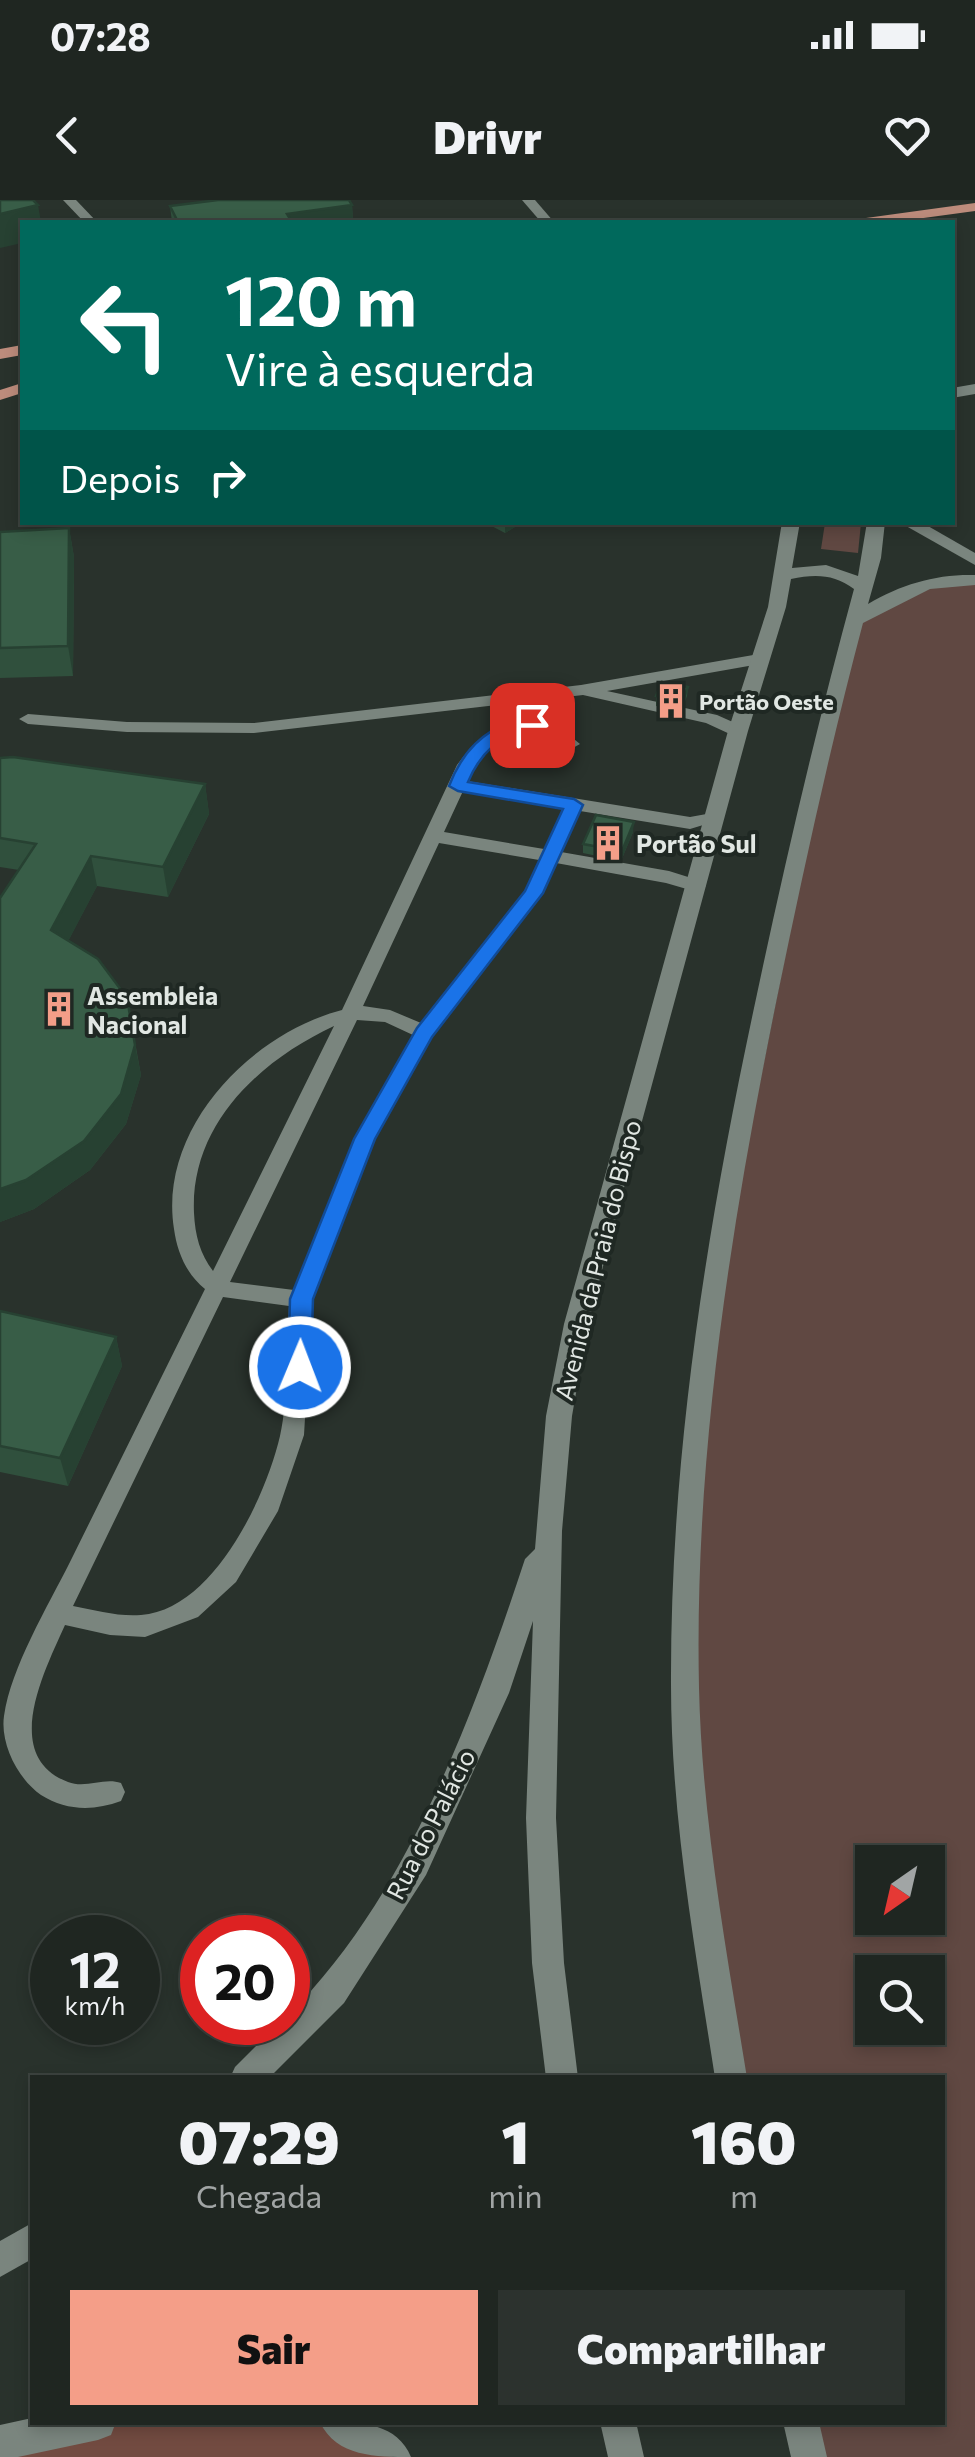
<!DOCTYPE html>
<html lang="pt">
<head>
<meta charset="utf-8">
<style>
  body { margin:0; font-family:Commissioner,sans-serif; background:#2c322e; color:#f1f3f6; height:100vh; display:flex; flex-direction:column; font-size:38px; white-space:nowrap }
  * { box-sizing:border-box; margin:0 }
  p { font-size:32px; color:#a1a5a5 }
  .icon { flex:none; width:55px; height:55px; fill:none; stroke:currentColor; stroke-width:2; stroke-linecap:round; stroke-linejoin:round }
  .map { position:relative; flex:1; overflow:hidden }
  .details { position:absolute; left:30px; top:1875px; width:915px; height:350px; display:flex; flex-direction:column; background:#1f2621; border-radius:0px; box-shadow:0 5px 15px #0003,0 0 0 2px #3c433f }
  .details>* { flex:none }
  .banner { position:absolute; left:20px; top:20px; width:935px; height:305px; border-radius:0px; box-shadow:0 5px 15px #0003,0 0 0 2px #3c433f; background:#00695c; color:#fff; overflow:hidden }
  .needle { width:65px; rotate:214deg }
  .fabs { position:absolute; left:855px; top:1645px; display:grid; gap:20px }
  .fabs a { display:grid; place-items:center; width:90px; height:90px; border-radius:0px; background:#1f2621; box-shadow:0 5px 15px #0003,0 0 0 2px #3c433f; font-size:50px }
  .speed { position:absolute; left:30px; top:1715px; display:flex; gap:20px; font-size:50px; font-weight:700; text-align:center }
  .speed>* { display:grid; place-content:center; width:130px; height:130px; border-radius:50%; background:#1f2621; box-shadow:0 5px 15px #0003,0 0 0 2px #3c433f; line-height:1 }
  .speed small { font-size:25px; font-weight:400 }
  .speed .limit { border:15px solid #d22; background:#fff; color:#111 }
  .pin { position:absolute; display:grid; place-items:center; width:85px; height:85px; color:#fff; margin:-42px; border-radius:20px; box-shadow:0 5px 15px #0006 }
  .me { position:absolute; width:110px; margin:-55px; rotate:1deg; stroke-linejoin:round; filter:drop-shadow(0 0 8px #0008) }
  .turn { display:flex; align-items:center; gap:35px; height:210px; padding:0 40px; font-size:45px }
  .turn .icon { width:130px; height:130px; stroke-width:2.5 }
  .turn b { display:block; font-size:70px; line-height:85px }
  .then { display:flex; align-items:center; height:95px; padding:0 40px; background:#0003; gap:20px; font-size:38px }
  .eta { display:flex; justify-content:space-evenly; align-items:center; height:170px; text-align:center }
  .eta b { font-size:60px; font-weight:800; line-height:70px }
  .cta { display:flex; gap:20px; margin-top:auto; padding:20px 40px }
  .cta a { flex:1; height:115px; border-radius:0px; background:#f49e88; color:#111; font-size:40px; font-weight:800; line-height:115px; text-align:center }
  .cta a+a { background:#2c322e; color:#f1f3f6 }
  .status { display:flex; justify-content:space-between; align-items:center; height:70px; padding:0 50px; background:#1f2621; direction:ltr }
  .status svg { height:28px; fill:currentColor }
  header { display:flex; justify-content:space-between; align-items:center; height:130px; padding:0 40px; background:#1f2621; font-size:45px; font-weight:800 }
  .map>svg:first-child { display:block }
</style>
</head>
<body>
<div class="status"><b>07:28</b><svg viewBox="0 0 49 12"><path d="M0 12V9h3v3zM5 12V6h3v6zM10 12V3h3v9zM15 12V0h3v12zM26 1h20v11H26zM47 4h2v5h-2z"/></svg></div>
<header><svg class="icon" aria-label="back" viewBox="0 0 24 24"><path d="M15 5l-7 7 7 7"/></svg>Drivr<svg class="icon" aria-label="heart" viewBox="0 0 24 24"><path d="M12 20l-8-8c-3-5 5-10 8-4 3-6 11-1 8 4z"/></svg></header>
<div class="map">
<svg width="975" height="2257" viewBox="0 0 975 2257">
  <rect width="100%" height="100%" fill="#29322c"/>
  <g fill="#604842" fill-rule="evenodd">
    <polygon points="825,323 861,323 858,353 821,349"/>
    <path d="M975,380V2257H809L801,2223L942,2222V1878H731L685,1490L704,1161L852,422L909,388ZM872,1662H928V1718H872ZM872,1772H928V1828H872Z"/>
  </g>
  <polygon fill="#724b41" points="338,2222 393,2257 0,2257 0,2250 113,2223"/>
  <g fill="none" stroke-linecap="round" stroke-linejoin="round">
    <g fill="#7a857e" fill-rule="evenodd">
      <polygon points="63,0 76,0 97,22 84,22"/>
      <polygon points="522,0 535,0 554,22 541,22"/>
      <polygon points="759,454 767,459 765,463 607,491 717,515 744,527 744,535 732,535 706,523 583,495 254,533 127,532 28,524 19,519 28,514 127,522 254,523 581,485"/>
      <path d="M528,521L563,530L580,544L571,549C561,546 553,538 542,535C508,523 481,553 467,581L690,617L723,611V619L690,629L580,611L561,652L669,671L704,682L706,686L697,692L666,683L556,663L540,697L432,837L374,939L312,1099L304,1235L278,1311L236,1382L198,1417L145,1437L110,1435L65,1425C45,1470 0,1556 68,1582C86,1589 104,1577 121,1583L125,1592L121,1601C94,1611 66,1611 41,1595C18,1579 0,1544 4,1516C11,1467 48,1406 70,1362C115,1271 160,1180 205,1089C186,1074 177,1051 174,1029C158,929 250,834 342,810L457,565C476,539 496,525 528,521ZM463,591L564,608L544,649L444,632ZM439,643L539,660L525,691L421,823L390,810L363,806ZM357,820L385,822L413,835L354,939L294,1090L230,1082ZM334,826L213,1071C200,1054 195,1035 194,1013C190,925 259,861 334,826ZM223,1097L289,1106C286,1148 289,1196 280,1236C266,1297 213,1410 141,1415C119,1417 95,1410 73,1406Z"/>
    </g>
    <polygon fill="#7a857e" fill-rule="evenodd" points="975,184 975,194 952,198 952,188"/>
    <g fill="#7a857e" fill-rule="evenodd">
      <path d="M782,322H800L792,368L826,365L858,376L867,322H885L881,358L868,404C902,384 936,374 975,375V385L930,389L863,423C830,547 803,672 777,798C731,1025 694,1255 699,1488C702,1619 726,1748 747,1878H715C695,1748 671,1617 671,1485C670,1251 708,1022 757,794C786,657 818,521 854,389C834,374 815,374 791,379L786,407L748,531L613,1028L588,1124L572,1216L562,1331L556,1618L564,1763L578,1878H546L532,1763L526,1618L533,1421L509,1493L426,1675L344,1803L269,1878H230L235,1867L280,1822H288V1815C406,1699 474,1514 525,1359L535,1349L546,1216L564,1124L728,531L768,407Z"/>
      <polygon points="899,322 921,322 975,353 975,365"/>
      <polygon points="32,2023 32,2059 0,2077 0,2041"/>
      <polygon points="32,2218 32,2222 116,2222 111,2235 98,2240 18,2257 0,2257 0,2225"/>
      <path d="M320,2222C354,2222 396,2220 411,2257C377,2257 336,2257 320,2222Z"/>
      <polygon points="600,2222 636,2222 644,2257 608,2257"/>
      <polygon points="783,2222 819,2222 827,2257 791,2257"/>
    </g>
    <g fill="#bd8c7c" fill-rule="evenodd">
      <polygon points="975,3 975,11 894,22 859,22 866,18"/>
      <polygon points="22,145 22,155 0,159 0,149"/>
      <polygon points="22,183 22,193 0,200 0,190"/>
    </g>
  </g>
  <g fill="#30503d">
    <polygon points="352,5 353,22 172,22 170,6"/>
    <polygon points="484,322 523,322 505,333"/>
    <polygon points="69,328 74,357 73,476 0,478 0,332"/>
    <polygon points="688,487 687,496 682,510 656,506 656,496"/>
    <polygon points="0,558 205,584 209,614 168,697 97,686 68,741 127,798 141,875 126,924 90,970 34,1009 0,1022 0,698 19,670 0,667"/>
    <polygon points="633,632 621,661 583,653 583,644"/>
    <polygon points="0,1111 116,1137 122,1166 68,1286 0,1272"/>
  </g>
  <g fill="#274132">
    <polygon points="38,5 41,22 22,22 22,43 0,48 0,14"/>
    <polygon points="352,5 353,22 287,22 287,14"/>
    <polygon points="505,322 523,322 505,333"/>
    <polygon points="69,328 74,357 73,476 68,446"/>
    <polygon points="205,584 209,614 168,697 163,667"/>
    <polygon points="634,622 633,632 621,661 622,651"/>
    <polygon points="91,656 97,686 58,761 51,730"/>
    <polygon points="135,845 141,875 126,924 90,970 34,1009 0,1022 0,989"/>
    <polygon points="116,1137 122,1166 68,1286 60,1258"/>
  </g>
  <g fill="#385d47" stroke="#274132" stroke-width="2.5">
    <polygon points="0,0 33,0 38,5 0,14"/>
    <polygon points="218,0 349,0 352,5 287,14 292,22 178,22 170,6"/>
    <polygon points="69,328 68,446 0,448 0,332"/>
    <polygon points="662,482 688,487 683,500 656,496"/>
    <polygon points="13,557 205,584 163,667 91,656 51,730 98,759 127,798 135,845 121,894 84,941 26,980 0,989 0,698 36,644 0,638 0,558"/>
    <polygon points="596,615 634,622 622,651 583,644"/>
    <polygon points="0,1111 116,1137 60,1258 0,1246"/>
  </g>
  <path fill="#1a73e8" stroke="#114b97" stroke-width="2.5" d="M518,519L541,525C533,531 528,528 519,532C493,540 478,558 468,582L574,599L583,605L543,693L432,837L375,939L313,1099L311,1167L308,1174H292L288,1167L290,1099L354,939L417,828L525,691L563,609L458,591L449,586C462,552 483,530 518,519Z"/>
  <defs>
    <symbol id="building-bare" viewBox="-9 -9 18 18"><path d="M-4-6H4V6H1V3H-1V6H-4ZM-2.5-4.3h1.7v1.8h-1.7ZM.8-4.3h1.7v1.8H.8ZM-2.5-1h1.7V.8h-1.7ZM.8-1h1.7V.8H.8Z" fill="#f49e88" stroke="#1f2823" stroke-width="2.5" paint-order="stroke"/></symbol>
  </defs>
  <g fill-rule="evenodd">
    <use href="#building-bare" x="646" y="476" width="50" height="50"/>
    <use href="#building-bare" x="583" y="618" width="50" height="50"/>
    <use href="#building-bare" x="34" y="784" width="50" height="50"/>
  </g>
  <g text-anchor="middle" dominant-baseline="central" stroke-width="8" stroke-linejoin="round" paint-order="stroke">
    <g font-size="22" font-weight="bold" fill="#e1e7e3" stroke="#1f2823" text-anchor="start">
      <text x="699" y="501">Portão Oeste</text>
    </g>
    <g font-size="25" font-weight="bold" fill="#e1e7e3" stroke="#1f2823" text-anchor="start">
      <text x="636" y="643">Portão Sul</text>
      <text x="87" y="795">Assembleia<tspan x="87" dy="29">Nacional</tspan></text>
    </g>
    <g font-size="25" fill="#e1e7e3" stroke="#1f2823">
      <text transform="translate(597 1060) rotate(-76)">Avenida da Praia do Bispo</text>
      <text transform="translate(430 1624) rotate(-63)">Rua do Palácio</text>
    </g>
  </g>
</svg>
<div class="fabs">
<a><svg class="needle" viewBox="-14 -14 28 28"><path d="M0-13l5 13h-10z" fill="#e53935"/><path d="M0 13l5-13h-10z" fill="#a1a5a5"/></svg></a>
<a><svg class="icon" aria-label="search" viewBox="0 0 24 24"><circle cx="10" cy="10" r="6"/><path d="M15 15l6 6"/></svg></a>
</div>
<div class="speed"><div>12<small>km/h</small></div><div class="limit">20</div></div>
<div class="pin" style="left:532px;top:525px;background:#d93025"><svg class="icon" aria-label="arrive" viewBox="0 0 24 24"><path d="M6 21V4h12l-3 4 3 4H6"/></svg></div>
<svg class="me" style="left:300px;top:1167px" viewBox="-20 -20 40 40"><circle r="17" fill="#1a73e8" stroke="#fff" stroke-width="3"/><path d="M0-11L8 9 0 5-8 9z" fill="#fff"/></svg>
<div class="banner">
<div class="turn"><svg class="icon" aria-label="left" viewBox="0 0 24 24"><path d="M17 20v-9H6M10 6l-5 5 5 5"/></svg><div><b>120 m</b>Vire à esquerda</div></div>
<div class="then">Depois<svg class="icon" aria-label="right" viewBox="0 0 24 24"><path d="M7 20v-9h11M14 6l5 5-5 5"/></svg></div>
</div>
<section class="details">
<div class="eta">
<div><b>07:29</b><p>Chegada</p></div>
<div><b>1</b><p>min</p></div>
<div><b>160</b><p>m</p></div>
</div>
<div class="cta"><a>Sair</a><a>Compartilhar</a></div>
</section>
</div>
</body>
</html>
